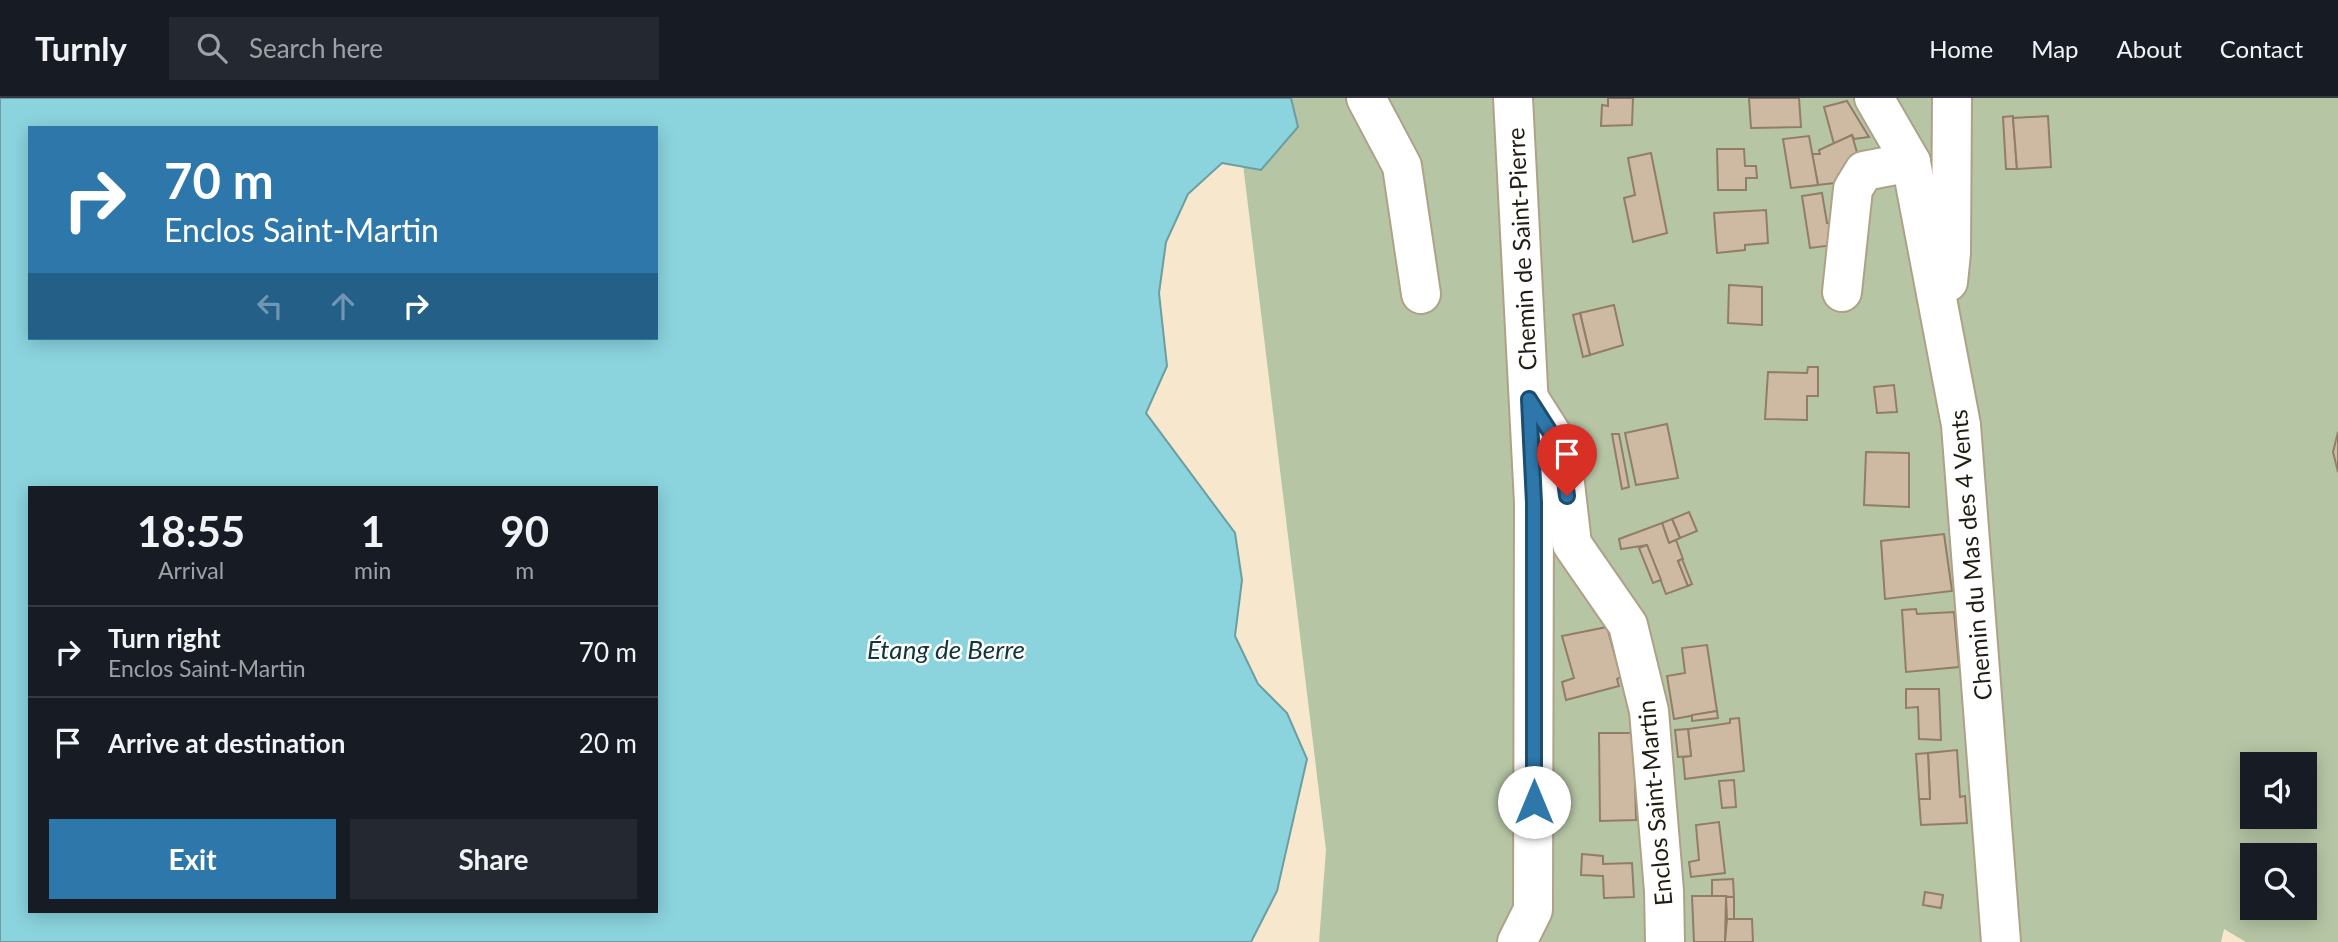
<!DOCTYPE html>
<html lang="en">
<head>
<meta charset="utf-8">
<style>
  body { margin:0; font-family:Lato,sans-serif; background:#242831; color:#f1f3f6; height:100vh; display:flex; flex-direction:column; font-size:26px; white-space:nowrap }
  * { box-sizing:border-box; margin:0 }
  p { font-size:23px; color:#9ea1a6 }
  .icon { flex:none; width:38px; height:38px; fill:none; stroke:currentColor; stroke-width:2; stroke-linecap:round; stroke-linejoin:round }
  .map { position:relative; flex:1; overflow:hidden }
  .details { position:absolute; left:28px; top:388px; width:630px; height:427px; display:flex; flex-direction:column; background:#171b24; border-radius:0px; box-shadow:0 4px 18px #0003 }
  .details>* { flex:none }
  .top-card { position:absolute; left:28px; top:28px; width:630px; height:214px; border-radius:0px; box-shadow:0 4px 18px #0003; background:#2d77ab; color:#fff; overflow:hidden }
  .fabs { position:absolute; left:2240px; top:654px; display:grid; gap:14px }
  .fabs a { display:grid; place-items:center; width:77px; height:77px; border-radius:0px; background:#171b24; box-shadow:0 4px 18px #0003; font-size:35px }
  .pin { position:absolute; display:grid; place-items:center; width:60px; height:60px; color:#fff; margin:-72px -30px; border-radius:50% 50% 50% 0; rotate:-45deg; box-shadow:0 0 7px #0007 }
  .pin .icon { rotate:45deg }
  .me { position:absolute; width:77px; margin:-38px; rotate:0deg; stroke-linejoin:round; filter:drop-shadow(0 0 5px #0008) }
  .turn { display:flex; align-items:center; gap:24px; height:147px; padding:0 21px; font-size:32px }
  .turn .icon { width:91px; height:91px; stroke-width:2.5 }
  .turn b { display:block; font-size:49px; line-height:60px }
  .lanes { display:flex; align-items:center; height:66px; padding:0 21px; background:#0003; justify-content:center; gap:35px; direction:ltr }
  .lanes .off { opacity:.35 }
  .eta { display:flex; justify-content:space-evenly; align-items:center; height:119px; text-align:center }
  .eta b { font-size:42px; font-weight:700; line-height:49px }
  .cta { display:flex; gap:14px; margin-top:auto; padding:14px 21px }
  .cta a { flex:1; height:80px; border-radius:0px; background:#2d77ab; color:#fff; font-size:28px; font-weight:700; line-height:80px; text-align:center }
  .cta a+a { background:#242831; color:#f1f3f6 }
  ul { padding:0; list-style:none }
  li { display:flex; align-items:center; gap:21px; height:91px; padding:0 21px; border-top:2px solid #363941 }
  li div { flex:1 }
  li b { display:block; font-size:26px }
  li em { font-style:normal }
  header { display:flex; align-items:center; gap:42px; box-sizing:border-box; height:98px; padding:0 35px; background:#171b24; border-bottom:2px solid #363941 }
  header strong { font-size:33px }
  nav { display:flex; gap:38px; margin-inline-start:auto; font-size:24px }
  .search { width:490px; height:63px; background:#242831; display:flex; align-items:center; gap:18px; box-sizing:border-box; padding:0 24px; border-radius:0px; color:#9ea1a6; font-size:26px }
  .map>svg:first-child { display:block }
</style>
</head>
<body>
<header>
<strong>Turnly</strong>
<div class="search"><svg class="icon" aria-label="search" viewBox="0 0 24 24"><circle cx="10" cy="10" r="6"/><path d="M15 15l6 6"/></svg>Search here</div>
<nav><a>Home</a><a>Map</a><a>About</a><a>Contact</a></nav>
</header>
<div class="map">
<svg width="2338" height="844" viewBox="0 0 2338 844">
  <rect width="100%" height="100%" fill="#f7e8cd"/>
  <path fill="#b6c6a5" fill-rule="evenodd" d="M1235,0H2338V844H2246L2224,831L2221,844H1319L1326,752ZM2252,667H2305V719H2252ZM2252,758H2305V810H2252Z"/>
  <path fill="#8bd4de" stroke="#6c9da1" stroke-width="2" fill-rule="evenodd" d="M0,0H1291L1298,29L1261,72L1222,65L1188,96L1166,144L1159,195L1167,268L1146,315L1235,435L1242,482L1235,538L1258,586L1287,615L1307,661L1277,793L1251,844H0ZM30,30H656V240H30ZM30,390H656V814H30Z"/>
  <g fill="#ceb9a3" stroke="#917d68" stroke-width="2">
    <polygon points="1608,0 1633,0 1632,27 1601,28 1602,7 1608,8"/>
    <polygon points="1749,0 1799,0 1801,29 1751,30"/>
    <polygon points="1847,3 1869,39 1854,41 1852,37 1834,46 1824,9"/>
    <polygon points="2013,18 2013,20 2017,71 2006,71 2003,19"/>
    <polygon points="2048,18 2051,69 2017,71 2013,20"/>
    <polygon points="1852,37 1858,58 1843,84 1818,87 1812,56 1820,56 1819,52"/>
    <polygon points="1809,38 1818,87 1791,90 1783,41"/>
    <polygon points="1717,51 1744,51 1745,68 1756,68 1757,80 1746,80 1746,92 1718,92"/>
    <polygon points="1651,55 1667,135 1633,144 1624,100 1635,97 1628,60"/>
    <polygon points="1822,95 1827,125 1832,125 1834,147 1810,150 1802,98"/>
    <polygon points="1766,112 1768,145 1745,147 1745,152 1717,155 1714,115"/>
    <polygon points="1729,187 1762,189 1762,227 1728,225"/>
    <polygon points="1614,207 1623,247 1590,257 1580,215"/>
    <polygon points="1580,215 1590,257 1583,259 1573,217"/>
    <polygon points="1808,269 1818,269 1818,298 1807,298 1807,322 1765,321 1768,274 1807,275"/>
    <polygon points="1894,287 1897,314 1877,315 1874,289"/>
    <polygon points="1667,326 1678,380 1636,387 1625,335"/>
    <polygon points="2338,334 2338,374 2333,354"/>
    <polygon points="1612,336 1619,336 1629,389 1622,391"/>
    <polygon points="1866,354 1909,355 1909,409 1864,407"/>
    <polygon points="1689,414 1697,433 1680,440 1672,421"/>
    <polygon points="1672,421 1680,440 1669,445 1662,425"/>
    <polygon points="1662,425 1669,445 1676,442 1683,461 1678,463 1688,488 1666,496 1647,447 1621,451 1619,441"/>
    <polygon points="1944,436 1952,493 1885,501 1881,443"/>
    <polygon points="1647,447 1661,482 1653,485 1639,450"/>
    <polygon points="1682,461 1692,486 1688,488 1678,463"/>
    <polygon points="1916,511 1917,516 1954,514 1959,569 1906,574 1902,512"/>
    <polygon points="1607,529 1621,579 1617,581 1619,588 1566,602 1562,584 1574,580 1562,538"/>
    <polygon points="1707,547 1717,613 1674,621 1667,578 1685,575 1682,550"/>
    <polygon points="1906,591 1939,591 1941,642 1919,641 1918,609 1906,610"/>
    <polygon points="1717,613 1718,620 1692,623 1692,617"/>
    <polygon points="1739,620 1744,673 1685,681 1683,659 1691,658 1688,631 1730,625 1730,621"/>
    <polygon points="1688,631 1691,658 1678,659 1675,632"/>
    <polygon points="1599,635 1634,635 1636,722 1600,723"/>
    <polygon points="1957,652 1960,699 1965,698 1967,725 1921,727 1919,701 1930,701 1928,655"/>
    <polygon points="1928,655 1930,701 1919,701 1916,656"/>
    <polygon points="1734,682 1736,709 1722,710 1719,683"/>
    <polygon points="1719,724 1725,775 1691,779 1689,764 1699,762 1696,727"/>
    <polygon points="1582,756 1603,758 1603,766 1632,765 1634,799 1604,800 1603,778 1581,777"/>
    <polygon points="1733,781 1734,799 1712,798 1712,782"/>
    <polygon points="1925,794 1943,797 1941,810 1923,807"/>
    <polygon points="1692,798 1726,798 1725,844 1694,844"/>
    <polygon points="1726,799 1734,799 1734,821 1727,821"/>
    <polygon points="1727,821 1752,821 1753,844 1725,844"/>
  </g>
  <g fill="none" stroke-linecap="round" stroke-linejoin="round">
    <defs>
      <g id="minor">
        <polyline points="1366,0 1402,68 1421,196"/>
        <polyline points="1513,0 1534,405 1533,812 1517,844"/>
        <polyline points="1874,0 1911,64 1961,327 2001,844"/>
        <polyline points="1948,184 1951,155 1952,0"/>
        <polyline points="1842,194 1853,91 1864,73 1911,64"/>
        <polyline points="1530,302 1561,351 1572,446 1628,527 1649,613 1664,793 1665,844"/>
      </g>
    </defs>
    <use href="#minor" stroke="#afa187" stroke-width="42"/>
    <use href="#minor" stroke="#fff" stroke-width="38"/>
  </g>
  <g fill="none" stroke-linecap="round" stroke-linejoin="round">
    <defs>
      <polyline id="route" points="1534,704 1534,405 1529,301 1561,351 1567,398"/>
    </defs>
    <use href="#route" stroke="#1d4d6f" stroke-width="18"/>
    <use href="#route" stroke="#2d77ab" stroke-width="12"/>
  </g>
  <g text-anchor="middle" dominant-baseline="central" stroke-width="5" stroke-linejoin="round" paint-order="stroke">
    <g font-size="24" fill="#221d13" stroke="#fff">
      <text transform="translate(1521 151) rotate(-93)">Chemin de Saint-Pierre</text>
      <text transform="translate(1970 457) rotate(-95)">Chemin du Mas des 4 Vents</text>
      <text transform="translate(1654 705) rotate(-95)">Enclos Saint-Martin</text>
    </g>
    <g font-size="26" font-style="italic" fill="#12363b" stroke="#fff">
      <text x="946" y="551">Étang de Berre</text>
    </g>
  </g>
</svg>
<div class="fabs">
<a><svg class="icon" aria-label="sound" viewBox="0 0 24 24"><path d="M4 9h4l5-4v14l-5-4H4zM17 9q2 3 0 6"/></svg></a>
<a><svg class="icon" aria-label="search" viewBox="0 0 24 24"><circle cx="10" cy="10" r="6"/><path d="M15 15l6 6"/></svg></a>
</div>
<div class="pin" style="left:1567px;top:398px;background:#d93025"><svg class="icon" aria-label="arrive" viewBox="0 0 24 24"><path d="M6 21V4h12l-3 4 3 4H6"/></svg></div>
<svg class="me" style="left:1534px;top:704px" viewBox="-20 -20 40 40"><circle r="19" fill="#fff"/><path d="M0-13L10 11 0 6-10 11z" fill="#2d77ab"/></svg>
<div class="top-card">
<div class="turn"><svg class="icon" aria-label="right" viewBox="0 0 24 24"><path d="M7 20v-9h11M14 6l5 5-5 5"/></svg><div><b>70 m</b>Enclos Saint-Martin</div></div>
<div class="lanes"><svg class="icon off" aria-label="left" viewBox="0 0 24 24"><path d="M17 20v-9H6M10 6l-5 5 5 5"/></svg><svg class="icon off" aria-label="ahead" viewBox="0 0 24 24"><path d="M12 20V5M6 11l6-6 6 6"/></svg><svg class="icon" aria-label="right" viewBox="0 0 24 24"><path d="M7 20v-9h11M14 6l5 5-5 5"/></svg></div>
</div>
<section class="details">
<div class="eta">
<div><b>18:55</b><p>Arrival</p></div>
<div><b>1</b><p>min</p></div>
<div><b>90</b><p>m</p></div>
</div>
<ul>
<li><svg class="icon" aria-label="right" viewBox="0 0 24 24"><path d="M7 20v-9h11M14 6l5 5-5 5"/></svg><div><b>Turn right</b><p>Enclos Saint-Martin</p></div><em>70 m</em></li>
<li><svg class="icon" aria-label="arrive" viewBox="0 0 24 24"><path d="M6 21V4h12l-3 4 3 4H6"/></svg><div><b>Arrive at destination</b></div><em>20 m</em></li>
</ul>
<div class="cta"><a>Exit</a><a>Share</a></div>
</section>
</div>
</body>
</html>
